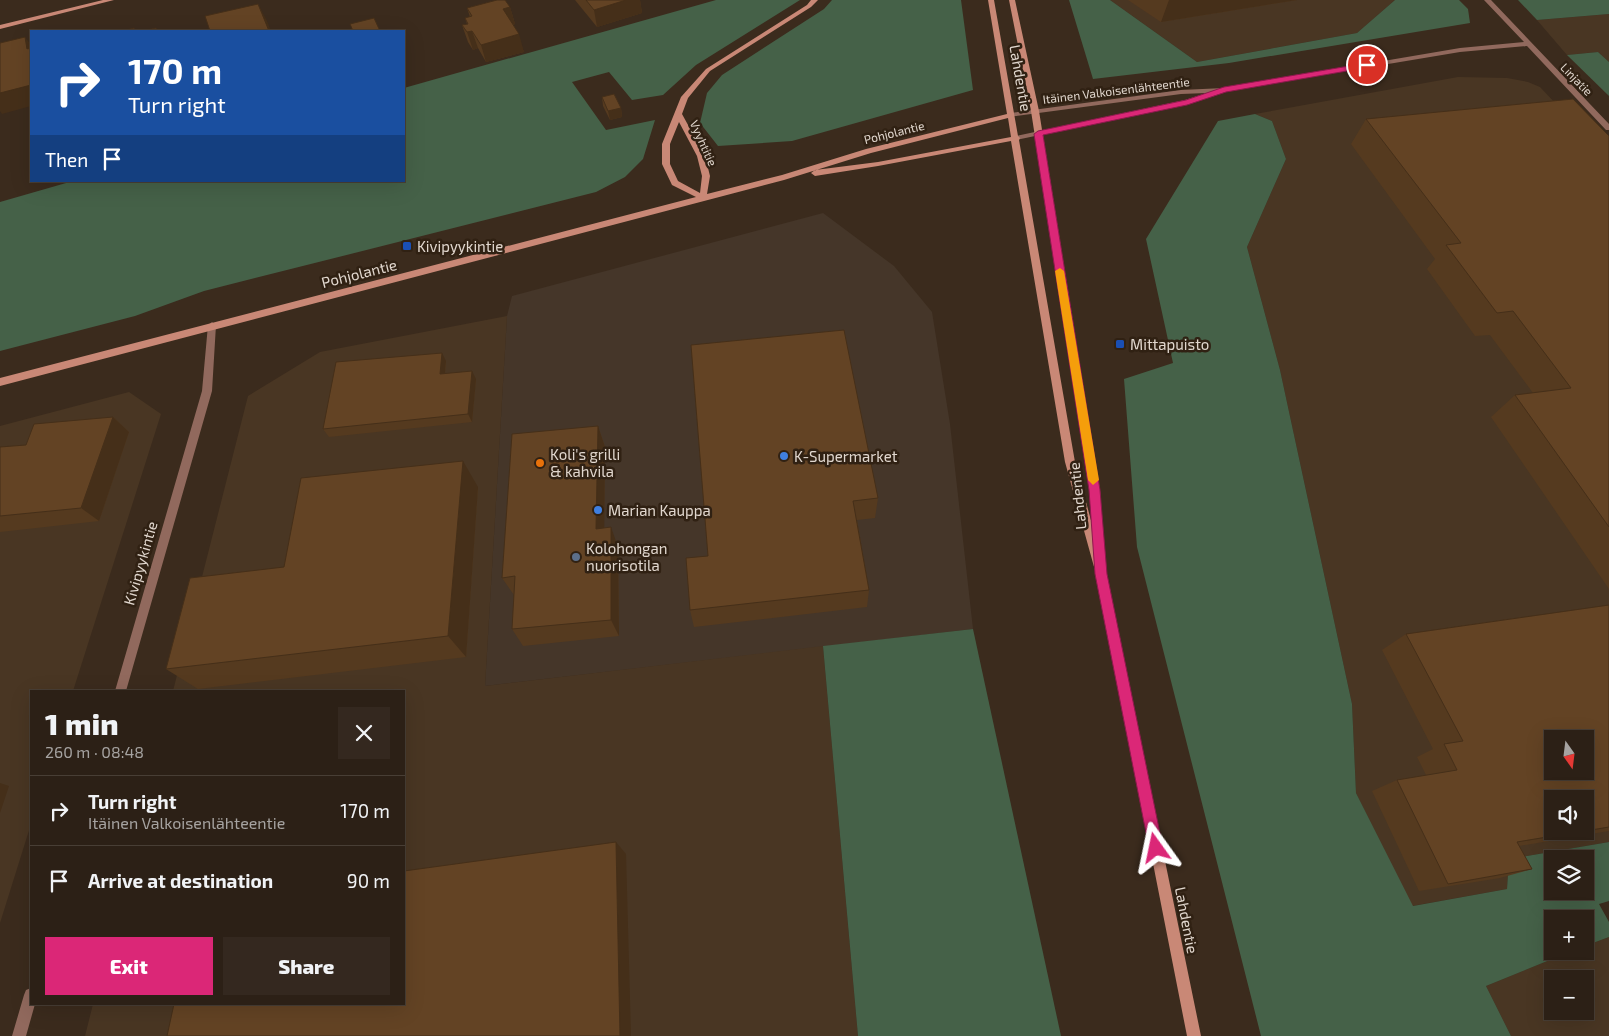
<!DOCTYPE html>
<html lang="en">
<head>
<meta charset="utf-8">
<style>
  body { margin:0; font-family:"Exo 2",sans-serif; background:#34281f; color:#f1f3f6; height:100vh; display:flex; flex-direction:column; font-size:19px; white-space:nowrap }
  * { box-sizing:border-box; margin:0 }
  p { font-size:16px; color:#a6a3a1 }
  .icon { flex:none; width:28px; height:28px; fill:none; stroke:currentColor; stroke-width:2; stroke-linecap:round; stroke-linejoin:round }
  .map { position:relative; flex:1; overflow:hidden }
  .panel { position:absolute; left:30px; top:690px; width:375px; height:315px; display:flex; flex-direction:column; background:#2c2016; border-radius:0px; box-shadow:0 5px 20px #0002,0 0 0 1px #483e35 }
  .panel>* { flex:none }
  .top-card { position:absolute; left:30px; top:30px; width:375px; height:152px; border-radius:0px; box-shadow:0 5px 20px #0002,0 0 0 1px #483e35; background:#1a4fa0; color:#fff; overflow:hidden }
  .needle { width:32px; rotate:166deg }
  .controls { position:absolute; left:1544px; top:730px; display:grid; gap:10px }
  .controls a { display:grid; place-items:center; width:50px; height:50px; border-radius:0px; background:#2c2016; box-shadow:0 5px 20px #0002,0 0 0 1px #483e35; font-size:25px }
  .pin { position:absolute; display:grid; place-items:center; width:42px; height:42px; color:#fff; margin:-21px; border:2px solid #fff; border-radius:50%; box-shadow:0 1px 5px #0007 }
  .me { position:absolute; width:55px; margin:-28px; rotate:348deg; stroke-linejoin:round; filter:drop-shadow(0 0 4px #0008) }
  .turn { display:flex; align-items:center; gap:18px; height:105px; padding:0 15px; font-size:22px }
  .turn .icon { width:65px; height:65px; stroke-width:2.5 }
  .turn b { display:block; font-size:35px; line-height:42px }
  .then { display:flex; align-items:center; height:48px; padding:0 15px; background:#0003; gap:10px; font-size:19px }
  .round { display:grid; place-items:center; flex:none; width:52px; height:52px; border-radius:0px; background:#34281f }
  .head { display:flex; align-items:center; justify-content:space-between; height:85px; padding:0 15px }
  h1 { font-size:30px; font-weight:800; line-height:38px }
  .button { display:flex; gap:10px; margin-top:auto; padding:10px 15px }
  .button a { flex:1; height:58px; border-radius:0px; background:#db2777; color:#fff; font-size:20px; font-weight:800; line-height:58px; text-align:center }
  .button a+a { background:#34281f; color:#f1f3f6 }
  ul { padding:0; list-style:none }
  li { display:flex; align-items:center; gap:15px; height:70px; padding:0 15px; border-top:1px solid #483e35 }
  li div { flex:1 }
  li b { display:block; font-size:19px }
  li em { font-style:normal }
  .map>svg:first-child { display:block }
</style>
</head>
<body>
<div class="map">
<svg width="1609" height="1036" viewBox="0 0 1609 1036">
  <rect width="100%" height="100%" fill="#3b2b1d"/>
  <polygon fill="#453629" points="823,213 894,266 932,312 950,424 973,629 485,686 507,316 512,296"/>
  <g fill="#493623" fill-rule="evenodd">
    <polygon points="1110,0 1395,0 1357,33 1197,62"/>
    <polygon points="1609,14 1609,62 1598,52 1567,55 1537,20"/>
    <path d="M1458,77L1507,78L1528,82L1540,87L1609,160V842L1509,859L1507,889L1412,906L1356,793L1352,704L1280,370L1247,247L1286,159L1272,121L1255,114ZM1552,739H1585V771H1552ZM1552,799H1585V831H1552Z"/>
    <polygon points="507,316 485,686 823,646 858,1036 85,1036 93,1004 404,1004 404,691 173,691 248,396 320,352"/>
    <polygon points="129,392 161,414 73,691 31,691 31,824 0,923 0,426"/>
    <path d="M1609,937V1036H1511L1486,986L1572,951H1585V946ZM1552,979H1585V1011H1552Z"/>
  </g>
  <g fill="#456148" fill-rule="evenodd">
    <polygon points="716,0 800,0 696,65 663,95 632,100 609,72 572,82 606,130 655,120 643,159 625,177 596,192 204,291 135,316 0,351 0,202 73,181 404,181 404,88"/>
    <polygon points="832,0 961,0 973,90 792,141 718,146 700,123 707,93 722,75 824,9"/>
    <polygon points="1069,0 1110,0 1197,62 1357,33 1395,0 1459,0 1468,9 1470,23 1229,63 1093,79"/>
    <polygon points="1518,0 1609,0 1609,14 1537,20"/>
    <polygon points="1598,52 1609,62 1609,96 1567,55"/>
    <path d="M1255,114L1272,121L1286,159L1247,247L1280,370L1352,704L1356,793L1413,906L1507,889L1509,859L1609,842V901L1599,904L1609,922V937L1585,946V919H1552V951H1572L1486,986L1511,1036H1261L1137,547L1124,379L1173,363L1146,239L1218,121ZM1552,859H1585V891H1552Z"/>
    <polygon points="973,629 1061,1036 858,1036 823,646"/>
  </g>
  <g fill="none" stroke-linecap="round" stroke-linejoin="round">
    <g fill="#91695d" fill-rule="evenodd">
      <polygon points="1484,0 1491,0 1609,124 1609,130 1606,130 1527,46 1460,52 1214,93 1214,96 1187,104 1016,140 1012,138 1016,136 1185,100 1207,93 1181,94 1008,117 1007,115 1011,113 1181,90 1224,88 1460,48 1524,42"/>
      <polygon points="212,322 216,325 212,391 126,691 115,691 202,391 208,325"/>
      <polygon points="31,988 31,1004 35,1004 26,1036 12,1036 24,995 26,990"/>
    </g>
    <g fill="#c98876" fill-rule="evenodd">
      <polygon points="103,0 114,0 0,29 0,25"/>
      <path d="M811,0H818L811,7L710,71L688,98L682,114L705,156L710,176L707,194L782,175L866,149L1007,114L988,0H994L1018,136L1020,138L1019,140L1075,462L1092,524L1090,491L1031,111L1009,0H1015L1039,111L1100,491L1104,551L1101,555L1106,574L1201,1036H1187L1096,574L1065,462L1011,141L878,166L815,176L811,173L815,170L878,162L1011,137L1008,118L871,153L784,180L0,386V378L696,197L672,185L662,164V144L681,97L706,69L807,5ZM679,122L697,156L702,176L700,193L678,181L670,164V144Z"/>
    </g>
  </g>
  <g fill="#553a1f">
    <polygon points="575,0 640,0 642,13 597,27"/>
    <polygon points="1128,0 1297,0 1161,22"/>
    <polygon points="510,7 515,24 513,25 524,52 486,62 478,48 473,50 468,42 462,25 467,24 465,18 470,17 467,8"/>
    <polygon points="602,97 621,108 622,117 610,120 603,106"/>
    <polygon points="1366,119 1609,136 1609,589 1491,417 1515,395 1533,393 1490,335 1475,336 1427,269 1435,259 1351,144"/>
    <polygon points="691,345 878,498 875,518 857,520 869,590 867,607 694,627 690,610 708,556"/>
    <polygon points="446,361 445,374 476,379 472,422 329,437 323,429"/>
    <polygon points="113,417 129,432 99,521 0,532 0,447 26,445"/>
    <polygon points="598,426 605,447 604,528 618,547 619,636 523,646 512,629 514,595 502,578"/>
    <polygon points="478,487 466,657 198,689 166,669 284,567"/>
    <polygon points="1609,605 1609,831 1519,846 1532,869 1500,878 1419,891 1372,791 1397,780 1426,775 1417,757 1433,749 1382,650 1406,634"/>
  </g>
  <g fill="#452f19">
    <polygon points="626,0 640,0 642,13 597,27 594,10"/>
    <polygon points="1169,0 1297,0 1161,22"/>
    <polygon points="258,4 267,21 271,31 269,31"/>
    <polygon points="510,7 515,24 508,26 503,9"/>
    <polygon points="472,31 478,48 473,50 467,32"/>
    <polygon points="519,34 524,52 486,62 481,45"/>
    <polygon points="25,37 31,45 31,57 27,49"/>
    <polygon points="31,85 31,106 2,114 0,111 0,93"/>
    <polygon points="621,108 622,117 610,120 608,111"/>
    <polygon points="442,353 446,361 444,382 440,374"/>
    <polygon points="472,371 476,379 472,422 468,414"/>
    <polygon points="113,417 129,432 99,521 81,508"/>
    <polygon points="598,426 605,447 604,548 596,529"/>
    <polygon points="463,461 478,487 466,657 448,636"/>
    <polygon points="611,527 618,547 619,636 611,620"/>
    <polygon points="0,783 9,786 0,813"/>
    <polygon points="616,842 626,854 631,1036 620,1036"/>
  </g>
  <g fill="#634324" stroke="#452f19" fill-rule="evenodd">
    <polygon points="497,0 505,0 510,7 503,9 519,34 481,45 472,31 467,32 462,25 468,24 465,18 472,16 467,8"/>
    <polygon points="586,0 626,0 594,10"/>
    <polygon points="258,4 269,31 210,31 205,16"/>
    <polygon points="374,18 380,31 353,31 350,24"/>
    <polygon points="134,28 135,31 123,31"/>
    <polygon points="156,28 157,31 143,31"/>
    <polygon points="25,37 27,49 29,48 31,57 31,85 0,93 0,43"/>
    <polygon points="614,94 621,108 608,111 602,97"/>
    <polygon points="1573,99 1609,136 1609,527 1515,395 1571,388 1513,311 1497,313 1446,245 1461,243 1366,119"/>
    <polygon points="844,330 878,498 853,501 869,590 690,610 686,558 708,556 691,345"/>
    <polygon points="442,353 440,374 472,371 468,414 323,429 336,362"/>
    <polygon points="113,417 81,508 0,516 0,447 26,445 34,424"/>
    <polygon points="598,426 596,529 611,527 611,620 512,629 515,576 502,578 512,434"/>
    <polygon points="463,461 448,636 166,669 190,578 284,567 301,478"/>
    <path d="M1609,605V827L1585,831V799H1552V831H1583L1517,842L1532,869L1448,884L1397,780L1457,770L1444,744L1463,741L1406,634ZM1552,739H1585V771H1552Z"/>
    <polygon points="616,842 620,1036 167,1036 174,1004 404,1004 404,871"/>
  </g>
  <polygon fill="#db2777" stroke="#8e194d" points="1367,63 1370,64 1370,67 1226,92 1187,105 1043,135 1100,490 1107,574 1163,848 1161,853 1156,855 1151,853 1149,848 1095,574 1089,490 1034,134 1038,131 1186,100 1224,87"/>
  <polygon fill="#f59e0b" points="1060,268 1064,271 1099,480 1093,485 1088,480 1055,271"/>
  <g fill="#1a4fb4" stroke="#302113" stroke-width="2">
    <rect x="402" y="241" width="10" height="10" rx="2.5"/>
    <rect x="1115" y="339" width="10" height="10" rx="2.5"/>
  </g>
  <g fill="#3f7fe0" stroke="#302113" stroke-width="2">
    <circle cx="784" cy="456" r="5"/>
    <circle cx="598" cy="510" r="5"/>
  </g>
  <circle fill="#e8710a" stroke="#302113" stroke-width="2" cx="540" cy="463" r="5"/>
  <circle fill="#5c6f8a" stroke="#302113" stroke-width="2" cx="576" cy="557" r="5"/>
  <g text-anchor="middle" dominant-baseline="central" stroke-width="5" stroke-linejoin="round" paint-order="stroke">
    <g font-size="12" fill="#e1d7ce" stroke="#302113">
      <text transform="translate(1577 79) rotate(46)">Linjatie</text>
      <text transform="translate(1116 90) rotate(-7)">Itäinen Valkoisenlähteentie</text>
      <text transform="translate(894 132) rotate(-14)">Pohjolantie</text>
      <text transform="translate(704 143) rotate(66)">Vyyhtitie</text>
    </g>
    <g font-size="15" fill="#e1d7ce" stroke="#302113">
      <text transform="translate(1021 78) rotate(80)">Lahdentie</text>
      <text transform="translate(359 273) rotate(-14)">Pohjolantie</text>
      <text transform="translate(1077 496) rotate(-96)">Lahdentie</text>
      <text transform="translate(140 563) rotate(-74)">Kivipyykintie</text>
      <text transform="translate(1187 920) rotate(79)">Lahdentie</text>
    </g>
    <g font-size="15" fill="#e1d7ce" stroke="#302113" text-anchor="start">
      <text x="417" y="246">Kivipyykintie</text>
      <text x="1130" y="344">Mittapuisto</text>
      <text x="550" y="454">Koli's grilli<tspan x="550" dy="17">&amp; kahvila</tspan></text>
      <text x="794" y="456">K-Supermarket</text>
      <text x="608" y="510">Marian Kauppa</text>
      <text x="586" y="548">Kolohongan<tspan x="586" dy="17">nuorisotila</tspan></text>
    </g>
  </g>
</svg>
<div class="controls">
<a><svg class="needle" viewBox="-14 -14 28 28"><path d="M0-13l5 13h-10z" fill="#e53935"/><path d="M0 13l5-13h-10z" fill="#a6a3a1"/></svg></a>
<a><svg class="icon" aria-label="sound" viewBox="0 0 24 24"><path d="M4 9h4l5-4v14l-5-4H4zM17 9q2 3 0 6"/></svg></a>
<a><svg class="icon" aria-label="layers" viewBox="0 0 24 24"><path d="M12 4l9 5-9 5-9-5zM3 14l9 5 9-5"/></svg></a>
<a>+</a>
<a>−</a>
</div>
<div class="pin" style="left:1367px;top:65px;background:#d93025"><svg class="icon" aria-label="arrive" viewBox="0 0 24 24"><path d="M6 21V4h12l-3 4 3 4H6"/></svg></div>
<svg class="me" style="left:1156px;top:848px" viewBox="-20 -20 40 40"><path d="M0-17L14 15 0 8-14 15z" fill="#db2777" stroke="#fff" stroke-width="4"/></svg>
<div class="top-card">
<div class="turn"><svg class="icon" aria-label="right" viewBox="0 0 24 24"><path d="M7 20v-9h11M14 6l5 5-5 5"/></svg><div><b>170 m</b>Turn right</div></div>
<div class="then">Then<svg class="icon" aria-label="arrive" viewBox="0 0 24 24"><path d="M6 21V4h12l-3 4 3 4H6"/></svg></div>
</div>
<section class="panel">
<div class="head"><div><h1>1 min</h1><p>260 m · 08:48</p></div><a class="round"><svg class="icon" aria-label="close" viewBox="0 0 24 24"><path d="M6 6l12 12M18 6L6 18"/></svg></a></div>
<ul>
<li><svg class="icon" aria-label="right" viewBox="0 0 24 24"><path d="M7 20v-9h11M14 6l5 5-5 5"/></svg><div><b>Turn right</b><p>Itäinen Valkoisenlähteentie</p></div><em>170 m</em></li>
<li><svg class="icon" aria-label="arrive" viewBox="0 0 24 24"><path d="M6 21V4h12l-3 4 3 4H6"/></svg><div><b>Arrive at destination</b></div><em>90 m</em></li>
</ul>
<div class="button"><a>Exit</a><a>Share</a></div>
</section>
</div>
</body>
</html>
